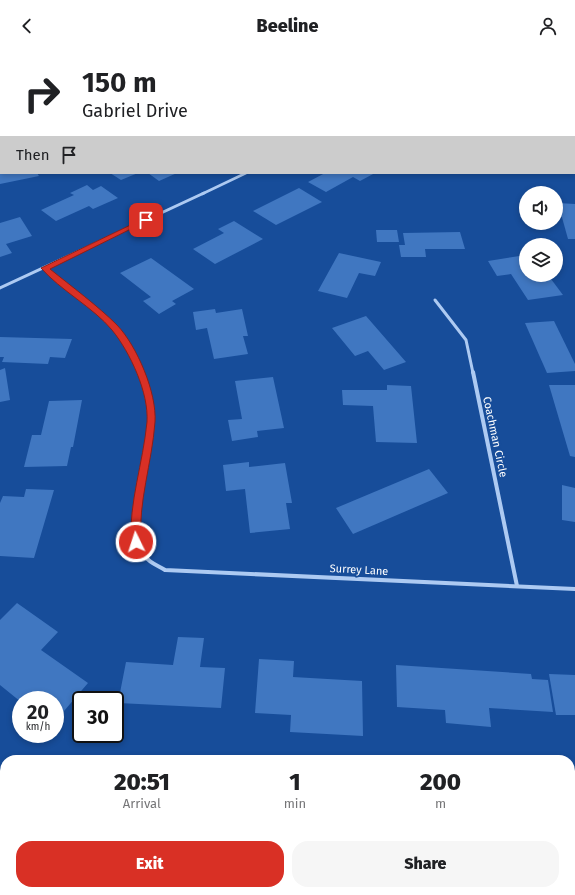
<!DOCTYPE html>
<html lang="en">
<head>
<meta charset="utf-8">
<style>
  body { margin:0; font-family:"Fira Sans",sans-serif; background:#f6f6f6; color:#202124; height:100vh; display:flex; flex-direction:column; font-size:15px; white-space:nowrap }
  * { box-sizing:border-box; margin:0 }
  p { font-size:13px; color:#757577 }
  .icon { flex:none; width:22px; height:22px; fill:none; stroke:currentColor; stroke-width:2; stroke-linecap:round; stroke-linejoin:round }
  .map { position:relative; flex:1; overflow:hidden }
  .details { position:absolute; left:0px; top:703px; width:575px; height:140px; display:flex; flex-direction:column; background:#fff; border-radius:16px 16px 0 0; box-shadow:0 2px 6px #0003 }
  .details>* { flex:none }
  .banner { position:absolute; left:0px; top:0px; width:575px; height:122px; box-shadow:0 2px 6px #0003; background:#fff; color:#202124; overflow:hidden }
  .controls { position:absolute; left:519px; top:134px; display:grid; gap:8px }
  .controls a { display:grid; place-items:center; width:44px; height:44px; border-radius:50%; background:#fff; box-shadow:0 2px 6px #0003; font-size:20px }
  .speed { position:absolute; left:12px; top:639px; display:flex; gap:8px; font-size:20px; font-weight:700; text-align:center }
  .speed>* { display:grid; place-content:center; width:52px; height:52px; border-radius:50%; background:#fff; box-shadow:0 2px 6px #0003; line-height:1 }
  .speed small { font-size:10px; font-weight:400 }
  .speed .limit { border:2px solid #111; border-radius:6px; background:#fff; color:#111 }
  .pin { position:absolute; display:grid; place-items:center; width:34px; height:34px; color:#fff; margin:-17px; border-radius:8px; box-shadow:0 2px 6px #0006 }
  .me { position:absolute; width:44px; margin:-22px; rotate:356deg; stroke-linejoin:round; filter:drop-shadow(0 0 3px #0008) }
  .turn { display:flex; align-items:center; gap:14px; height:84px; padding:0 16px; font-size:18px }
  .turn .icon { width:52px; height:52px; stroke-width:2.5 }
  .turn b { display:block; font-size:28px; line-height:34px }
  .then { display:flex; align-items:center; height:38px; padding:0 16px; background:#0003; gap:8px; font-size:15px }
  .eta { display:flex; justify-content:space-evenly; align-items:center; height:68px; text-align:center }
  .eta b { font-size:24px; font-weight:800; line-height:28px }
  .button { display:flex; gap:8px; margin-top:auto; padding:8px 16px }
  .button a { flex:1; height:46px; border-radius:16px; background:#d93025; color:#fff; font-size:16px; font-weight:800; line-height:46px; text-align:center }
  .button a+a { background:#f6f6f6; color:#202124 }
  header { display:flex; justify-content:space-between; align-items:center; height:52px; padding:0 16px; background:#fff; font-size:18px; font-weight:800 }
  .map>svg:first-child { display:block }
</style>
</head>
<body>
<header><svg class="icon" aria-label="back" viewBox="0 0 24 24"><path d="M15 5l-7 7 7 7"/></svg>Beeline<svg class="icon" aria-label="person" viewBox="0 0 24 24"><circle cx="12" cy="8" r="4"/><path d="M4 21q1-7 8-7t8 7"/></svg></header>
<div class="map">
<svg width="575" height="843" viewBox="0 0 575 843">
  <rect width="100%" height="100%" fill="#174d9a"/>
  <g fill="#4077c1">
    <polygon points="0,121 37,121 39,124 0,132"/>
    <polygon points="110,121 138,121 121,128"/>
    <polygon points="148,121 177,121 159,129"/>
    <polygon points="325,121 375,121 360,129 353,125 326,140 308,130"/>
    <polygon points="87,133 93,138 101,134 118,146 93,157 89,154 56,169 41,158 74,143 70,141"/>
    <polygon points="299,136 322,150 276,173 253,159"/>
    <polygon points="558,151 575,152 575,187 568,187"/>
    <polygon points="20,165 32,184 6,192 12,201 0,205 0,171"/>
    <polygon points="234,169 263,187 215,212 193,197 224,181 218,177"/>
    <polygon points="376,178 397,178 399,190 377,190"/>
    <polygon points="460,180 465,197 425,197 426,205 401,205 399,193 405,193 403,181"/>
    <polygon points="339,201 381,210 375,224 359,221 347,246 318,239"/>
    <polygon points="526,203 526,223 548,223 563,243 528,248 511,222 497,224 488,209"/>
    <polygon points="151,206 194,237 172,249 176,252 159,262 143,249 151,245 120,221"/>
    <polygon points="215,257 216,261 242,257 248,284 243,284 248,302 214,307 207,276 196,278 193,260"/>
    <polygon points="366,264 406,310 384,318 368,299 355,304 332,276"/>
    <polygon points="554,269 575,312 575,319 547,321 525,271"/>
    <polygon points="0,285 72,287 65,306 50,305 48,312 2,310 4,305 0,305"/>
    <polygon points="5,316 10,348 0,350 0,318"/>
    <polygon points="273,325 284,376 257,379 258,385 232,389 228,368 242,367 235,329"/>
    <polygon points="387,333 411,334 417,391 376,390 373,354 343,353 342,338 387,338"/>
    <polygon points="549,333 575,333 575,405 570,404"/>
    <polygon points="82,348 73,395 71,395 67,414 24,415 32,383 41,383 49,349"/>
    <polygon points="249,410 249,415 285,411 292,451 286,451 290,477 250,481 245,437 226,439 223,413"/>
    <polygon points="429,417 448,441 353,482 336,456"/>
    <polygon points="562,433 575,436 575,470 562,468"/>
    <polygon points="26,437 54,438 34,506 0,504 0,451 3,444 24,445"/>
    <polygon points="17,551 58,580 41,598 88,631 58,666 55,663 55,648 35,648 32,646 30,648 21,648 21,650 0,633 0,568"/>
    <polygon points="178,585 204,586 200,615 225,616 221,656 118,651 126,610 173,613"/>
    <polygon points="259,607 294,609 293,625 362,629 363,684 290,680 291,663 255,661"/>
    <polygon points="396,613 531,622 532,627 548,628 553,660 489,656 491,675 446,671 445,658 397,655"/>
    <polygon points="549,622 575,623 575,663 556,663"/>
  </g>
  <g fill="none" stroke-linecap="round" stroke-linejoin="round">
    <polyline stroke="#adcaf2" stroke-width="4" points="101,843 102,838"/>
    <polyline stroke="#adcaf2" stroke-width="2.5" points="202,142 246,121"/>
    <g stroke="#adcaf2" stroke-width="3">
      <path d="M45,216C85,250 120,271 141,321"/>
      <polyline points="0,236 204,141"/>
      <polyline points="435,248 466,288 473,321"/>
    </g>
    <g stroke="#adcaf2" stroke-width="4">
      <path d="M141,320C146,332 150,344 150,356C152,397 121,470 145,504C149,511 159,514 165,518L575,537"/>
      <polyline points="473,320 517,534"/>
    </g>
    <g fill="#dbe9fc" fill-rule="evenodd">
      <polygon points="0,773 5,774 5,786 0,785"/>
      <rect x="570" y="803" width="5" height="12"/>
      <rect x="279" y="838" width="12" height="5"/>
    </g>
  </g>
  <path fill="#d93025" stroke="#8d1f18" d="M143,167L149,168L50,217C71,234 98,254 117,273C137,294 157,341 155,370C152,411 138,450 141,490L136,495L131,490C129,450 143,411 147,370C149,341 130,300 112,278C94,256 60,238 41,216Z"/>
  <g text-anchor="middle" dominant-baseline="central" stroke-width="4" stroke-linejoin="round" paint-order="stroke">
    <g font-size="11" fill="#fff" stroke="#174d9a">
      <text transform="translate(495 385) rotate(78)">Coachman Circle</text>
      <text transform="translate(359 518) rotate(3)">Surrey Lane</text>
    </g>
  </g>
</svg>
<div class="controls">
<a><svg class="icon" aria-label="sound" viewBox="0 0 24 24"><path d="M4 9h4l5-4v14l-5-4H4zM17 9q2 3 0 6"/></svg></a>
<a><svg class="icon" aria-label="layers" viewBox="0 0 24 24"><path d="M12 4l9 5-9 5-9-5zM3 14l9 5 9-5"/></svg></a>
</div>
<div class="speed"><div>20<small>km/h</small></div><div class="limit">30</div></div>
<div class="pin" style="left:146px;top:168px;background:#d93025"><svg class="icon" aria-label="arrive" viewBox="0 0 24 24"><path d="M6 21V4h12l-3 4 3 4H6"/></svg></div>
<svg class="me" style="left:136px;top:490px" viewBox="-20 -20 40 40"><circle r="17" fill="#d93025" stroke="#fff" stroke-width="3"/><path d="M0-11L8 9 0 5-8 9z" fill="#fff"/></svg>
<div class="banner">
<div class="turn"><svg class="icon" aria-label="right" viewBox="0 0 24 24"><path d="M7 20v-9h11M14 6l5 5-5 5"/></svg><div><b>150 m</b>Gabriel Drive</div></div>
<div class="then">Then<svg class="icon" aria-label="arrive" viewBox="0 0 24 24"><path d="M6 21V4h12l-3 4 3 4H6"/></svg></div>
</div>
<section class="details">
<div class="eta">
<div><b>20:51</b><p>Arrival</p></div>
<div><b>1</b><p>min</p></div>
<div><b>200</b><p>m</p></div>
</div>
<div class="button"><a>Exit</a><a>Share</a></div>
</section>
</div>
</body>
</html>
